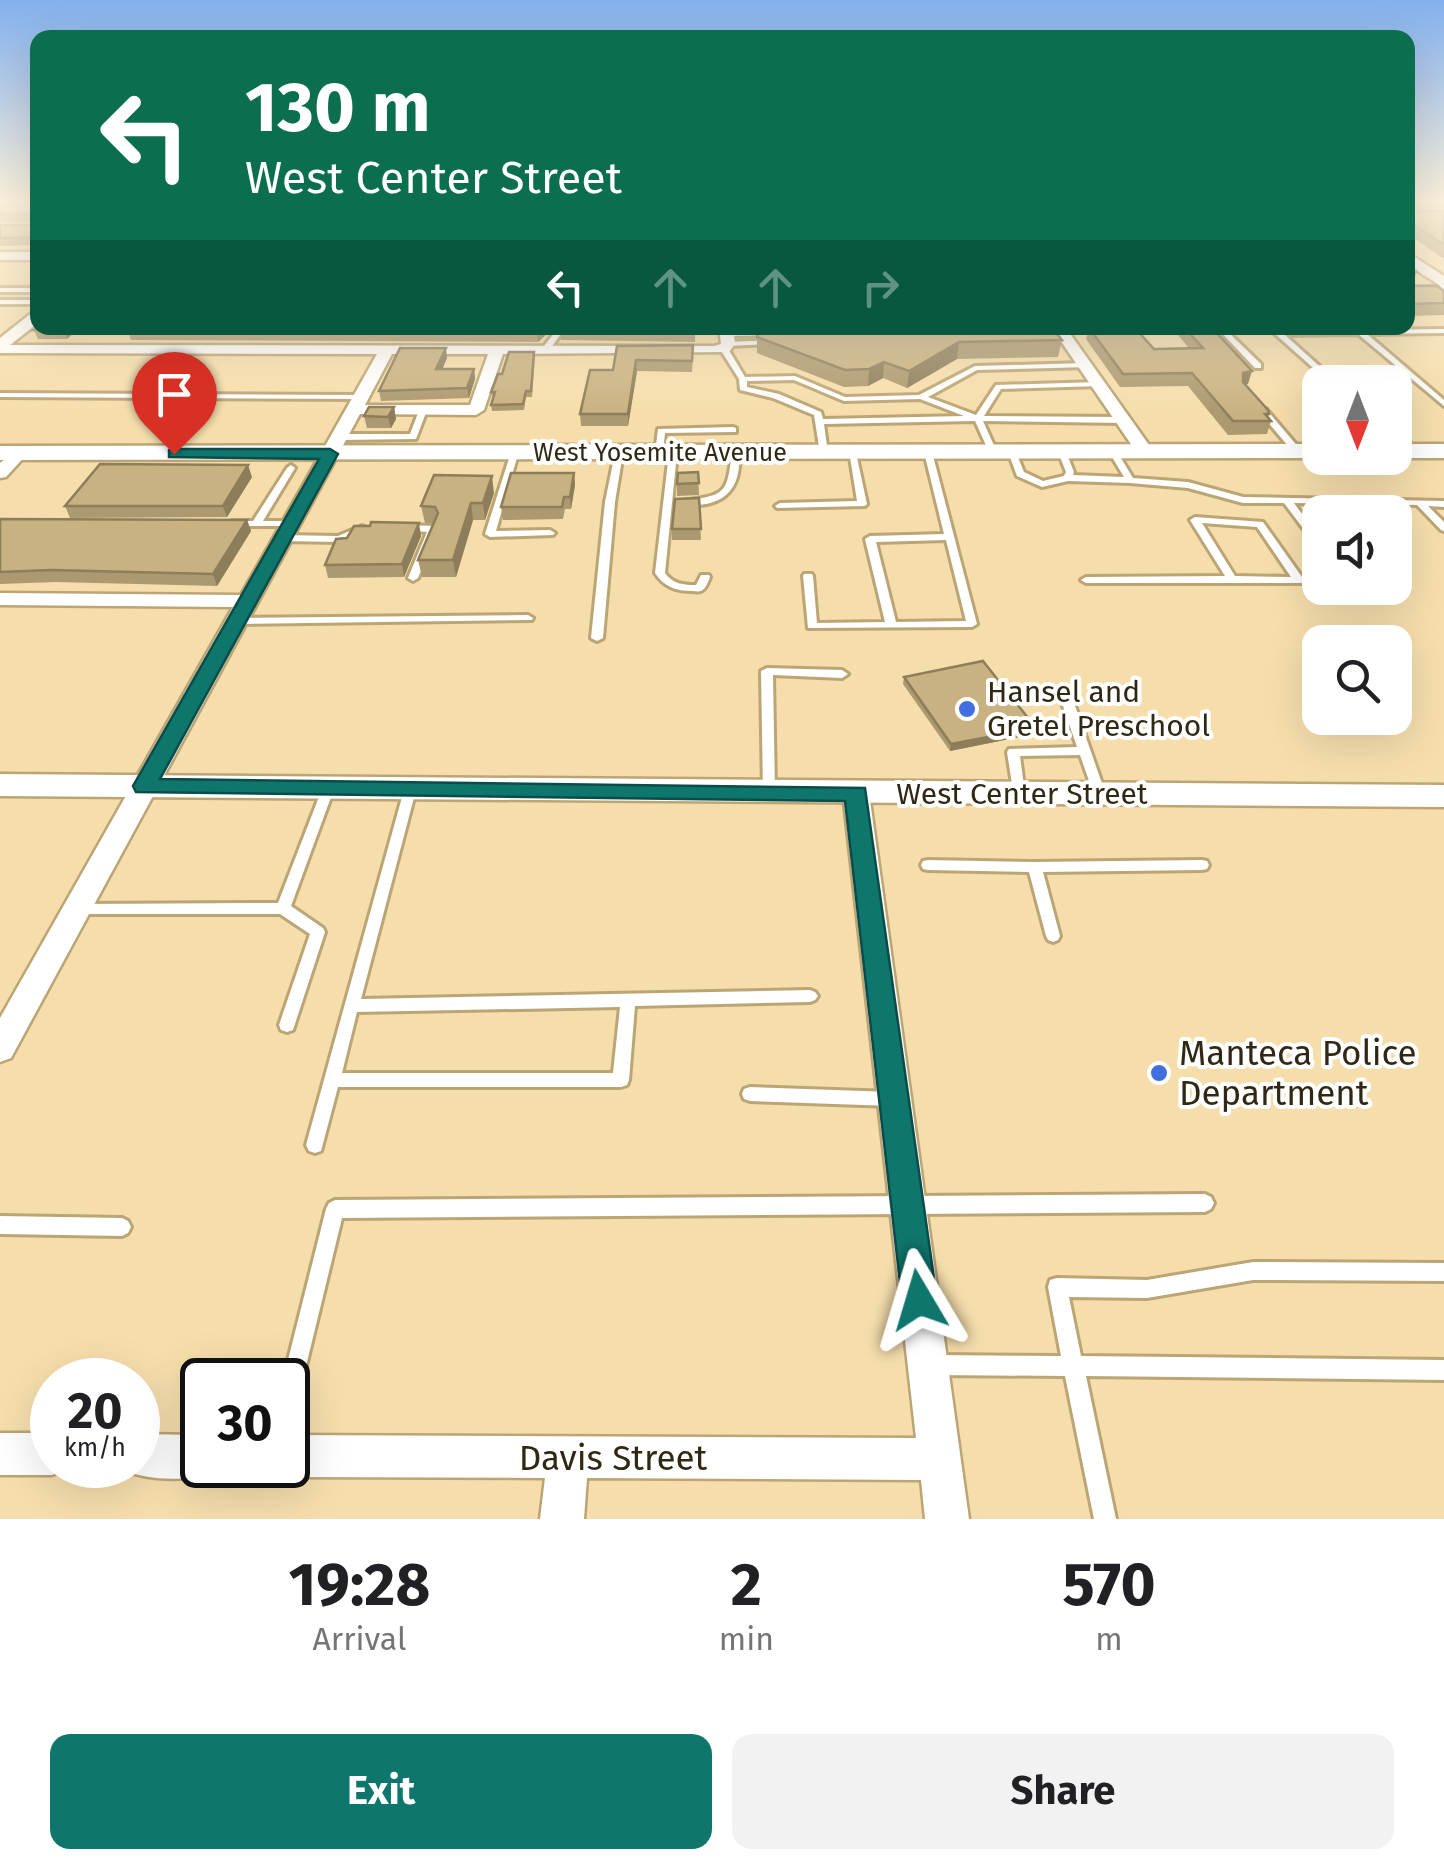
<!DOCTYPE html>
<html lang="en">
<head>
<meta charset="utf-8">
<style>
  body { margin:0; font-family:"Fira Sans",sans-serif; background:#f2f2f2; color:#202124; height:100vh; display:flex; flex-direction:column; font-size:38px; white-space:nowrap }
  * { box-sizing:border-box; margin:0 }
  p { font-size:32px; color:#757577 }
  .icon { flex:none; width:55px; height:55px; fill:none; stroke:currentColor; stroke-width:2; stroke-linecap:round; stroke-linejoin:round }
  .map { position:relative; height:1519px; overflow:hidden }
  .details { display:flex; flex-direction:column; background:#fff; flex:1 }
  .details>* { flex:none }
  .banner { position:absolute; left:30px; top:30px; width:1385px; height:305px; border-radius:20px; box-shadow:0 10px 40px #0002; background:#0b6e4f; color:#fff; overflow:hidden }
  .needle { width:65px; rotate:180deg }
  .buttons { position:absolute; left:1302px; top:365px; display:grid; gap:20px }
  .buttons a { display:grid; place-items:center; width:110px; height:110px; border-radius:20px; background:#fff; box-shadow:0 10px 40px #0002; font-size:50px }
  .speed { position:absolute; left:30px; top:1358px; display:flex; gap:20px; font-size:50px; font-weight:700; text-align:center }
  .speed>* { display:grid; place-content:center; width:130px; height:130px; border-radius:50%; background:#fff; box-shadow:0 10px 40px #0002; line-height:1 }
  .speed small { font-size:25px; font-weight:400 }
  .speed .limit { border:5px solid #111; border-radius:15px; background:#fff; color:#111 }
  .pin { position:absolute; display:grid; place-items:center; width:85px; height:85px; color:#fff; margin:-102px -42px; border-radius:50% 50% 50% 0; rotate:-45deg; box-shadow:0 0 10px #0007 }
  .pin .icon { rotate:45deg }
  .me { position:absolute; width:110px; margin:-55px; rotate:353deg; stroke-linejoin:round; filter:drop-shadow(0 0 8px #0008) }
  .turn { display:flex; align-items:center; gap:35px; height:210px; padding:0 50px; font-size:45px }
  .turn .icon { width:130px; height:130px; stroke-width:2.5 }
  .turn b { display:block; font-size:70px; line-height:85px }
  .lanes { display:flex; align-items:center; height:95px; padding:0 50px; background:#0003; justify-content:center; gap:50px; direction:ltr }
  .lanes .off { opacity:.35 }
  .eta { display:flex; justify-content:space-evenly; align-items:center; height:170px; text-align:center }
  .eta b { font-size:60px; font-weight:700; line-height:70px }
  .cta { display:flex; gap:20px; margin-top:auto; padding:20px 50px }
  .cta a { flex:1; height:115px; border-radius:20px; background:#0f766e; color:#fff; font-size:40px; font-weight:700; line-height:115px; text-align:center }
  .cta a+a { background:#f2f2f2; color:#202124 }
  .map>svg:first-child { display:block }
</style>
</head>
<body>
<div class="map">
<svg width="1444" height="1519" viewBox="0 0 1444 1519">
  <rect width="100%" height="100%" fill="#f6deac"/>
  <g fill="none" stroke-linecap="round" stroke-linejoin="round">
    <defs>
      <g id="service">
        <rect x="0" y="288" width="38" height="4"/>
        <rect x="0" y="300" width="38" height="4"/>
        <polygon points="558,328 565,328 548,352 542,352 541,350"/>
        <polygon points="1057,328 1134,328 1130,330 1060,331 1057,331"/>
        <polygon points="1217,328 1224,328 1261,364 1261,368 1255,368"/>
        <polygon points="1444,329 1444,333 1367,334 1444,400 1444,406 1358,334 1285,335 1337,382 1329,382 1274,333 1278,331"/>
        <polygon points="770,331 774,333 773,335 727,336 723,334 727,332"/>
        <polygon points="773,340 774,342 770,344 728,346 724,344 728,342"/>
        <path d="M721,347H727L745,377L795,376L845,397L919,395L975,366L1085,363L1089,365L1088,367L977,370L928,397L976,415L996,385L1098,382L1102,384L1101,386L1001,389L984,416L1123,417L1127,420L1123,423L983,421L997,452L993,455L989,452L975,421L824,424L828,453L824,456L820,453L814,415L773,398L740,390L739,379L720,349ZM794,380L844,401L920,399L964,416L823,419L821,412L779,394L747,387V381Z"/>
        <polygon points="0,393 361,395 365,397 361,399 0,397"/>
        <polygon points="420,408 427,410 416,439 339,440 335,437 339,434 410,434"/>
        <polygon points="1260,409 1266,409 1300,449 1300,453 1294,453 1260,413"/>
        <polygon points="733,427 736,428 736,432 665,433 663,453 659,456 655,453 658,429"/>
        <polygon points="1062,449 1066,452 1074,472 1073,475 1124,477 1109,452 1113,449 1116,450 1133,478 1188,482 1243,497 1444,501 1444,507 1428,506 1444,522 1444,531 1441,530 1417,505 1294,503 1320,538 1320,548 1317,547 1284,503 1243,503 1188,488 1130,483 1068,481 1042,487 1017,476 1008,452 1015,450 1024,472 1043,481 1064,476 1066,472 1058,452"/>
        <polygon points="619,450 623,453 615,502 603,638 597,641 591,638 605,502 615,453"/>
        <path d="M673,450L677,453L665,573C673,584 683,585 696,585L701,575H709L710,577C708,582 706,589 701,591C698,592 695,591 692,591C676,591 664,587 655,573L669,453Z"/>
        <path d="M925,450L932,452L977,624L972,627L808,628L803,576L804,574H812L813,576L817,623L885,622L865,539L870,536L944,534L924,452ZM946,540L966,621L896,622L876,542Z"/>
        <path d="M732,451L739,453C742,493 720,508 682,505V501C726,495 727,495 732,451Z"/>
        <polygon points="849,451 856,453 867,504 865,506 777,508 775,506 780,503 857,501"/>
        <polygon points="511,452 518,454 496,531 550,530 555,533 553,535 490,537 485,534"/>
        <polygon points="291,465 295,468 263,521 290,521 295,524 293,526 229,526 227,524 232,521 253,521 287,468"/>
        <path d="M1195,517L1263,522L1302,577H1320V583H1086L1081,580L1086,577L1225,576L1190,520ZM1202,523L1257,527L1291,577L1235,576Z"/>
        <polygon points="407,525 433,526 438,529 418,578 413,581 408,578 427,532 404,530 404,526"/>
        <polygon points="362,526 365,527 365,531 339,542 282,541 277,538 282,535 338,536"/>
        <polygon points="528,615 533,618 532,620 235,624 230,621 235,618"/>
        <polygon points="767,668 842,670 848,674 842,678 773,675 775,793 769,797 763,793 761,671"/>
        <polygon points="1068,699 1074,703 1106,795 1105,798 1095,798 1080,755 1020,756 1025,794 1019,798 1014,797 1007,752 1009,749 1077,747 1062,703"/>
        <polygon points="328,785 334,789 291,906 323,928 325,932 293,1030 287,1032 281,1030 279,1025 310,934 280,914 78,914 73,913 71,909 73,905 78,904 278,903 322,789"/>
        <path d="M410,786L416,790L361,999L810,990L815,992L818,996L815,1000L810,1002L635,1006L629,1080L627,1085L621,1087H338L321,1151L315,1153L309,1151L306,1145L404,790ZM620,1007L613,1073H342L357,1012Z"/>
        <polygon points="928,860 1035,862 1202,860 1207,861 1209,865 1207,869 1202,870 1043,872 1060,936 1058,940 1053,942 1048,940 1046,936 1029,872 928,870 923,869 921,865 923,861"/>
        <polygon points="750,1087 892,1092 898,1094 900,1099 898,1104 892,1106 750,1101 744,1099 742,1094 744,1089"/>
        <polygon points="1205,1194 1211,1197 1214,1203 1211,1209 1205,1212 342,1218 298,1399 295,1406 288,1409 288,1380 283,1380 326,1209 329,1203 335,1200"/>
        <polygon points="0,1216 122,1218 128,1221 131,1227 128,1233 122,1236 0,1234"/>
        <polygon points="1253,1262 1444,1263 1444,1281 1253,1280 1147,1298 1069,1297 1081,1356 1444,1360 1444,1380 1086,1376 1116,1519 1094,1519 1065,1376 935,1375 928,1372 925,1365 928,1358 935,1355 1061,1356 1048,1287 1050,1280 1057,1278 1147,1280"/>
      </g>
      <g id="minor">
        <rect x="0" y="252" width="38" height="8"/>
        <polygon points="1444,286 1444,294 1408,295 1408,287"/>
        <path d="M719,328H733L735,344L729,352L503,354L484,410L476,415L360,414L11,1058L0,1062V1018L233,607L0,605V593L241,595L377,354L0,353V345L714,346L721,344ZM392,354H488L470,405H365Z"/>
        <polygon points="1052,328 1066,328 1154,452 1151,456 1139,456"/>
        <polygon points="19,448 28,453 6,477 0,478 0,463"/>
        <polygon points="856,784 865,787 869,793 969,1519 925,1519 921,1480 587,1478 584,1519 540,1519 545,1478 288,1477 273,1471 271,1465 288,1465 288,1435 916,1438 843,793 847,787"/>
        <polygon points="0,1433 52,1433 52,1465 68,1465 67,1469 52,1475 0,1475"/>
        <path d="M138,1434L202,1435V1465H219L217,1471C191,1482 149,1481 123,1470L121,1465H138Z"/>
      </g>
      <g id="tertiary">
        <polygon points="1408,253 1444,276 1444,288 1408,265"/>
        <polygon points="38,308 38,323 0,353 0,338"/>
        <polygon points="0,774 1444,785 1444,807 0,796"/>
      </g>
      <g id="secondary">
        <polygon points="1320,444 1320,458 1323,458 1320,458 0,460 0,446"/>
        <polygon points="1395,444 1444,444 1444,458 1392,458 1395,458"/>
      </g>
    </defs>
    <use href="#service" stroke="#bca575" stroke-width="6"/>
    <use href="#minor" stroke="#bca575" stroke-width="5"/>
    <use href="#tertiary" stroke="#bca575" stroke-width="5"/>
    <use href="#secondary" stroke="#bca575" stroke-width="5"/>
    <use href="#service" fill="#fff" fill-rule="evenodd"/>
    <use href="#minor" fill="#fff" fill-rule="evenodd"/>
    <use href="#tertiary" fill="#fff" fill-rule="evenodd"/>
    <use href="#secondary" fill="#fff" fill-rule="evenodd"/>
  </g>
  <g fill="#ad996f">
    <polygon points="0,200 38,200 38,221 0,222"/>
    <polygon points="1408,200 1444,200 1444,208 1412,209 1412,211 1444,211 1444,259 1408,234"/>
    <polygon points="38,222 38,245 0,246 0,225 35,225"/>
    <polygon points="1408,265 1412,283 1410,284 1410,286 1444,291 1444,315 1408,316"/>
    <polygon points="79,328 67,339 38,339 34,330"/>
    <polygon points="553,328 538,342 131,340 128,331"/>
    <polygon points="695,328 695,342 561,340 561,330"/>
    <polygon points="1089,328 1154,349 1189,348 1172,328 1212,328 1248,384 1246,384 1269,414 1268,417 1271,421 1267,434 1228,435 1188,386 1120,387 1086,339"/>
    <polygon points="757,332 1062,340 1058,357 957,359 907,388 883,378 868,386 844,387 757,353"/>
    <polygon points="617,346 693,356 692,372 637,371 628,426 581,426 580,414 613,370"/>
    <polygon points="535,357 532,397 526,397 524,410 492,411 491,405 493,397 491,392 502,374"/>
    <polygon points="447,358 442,369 474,369 475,379 469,398 381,401 379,391"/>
    <polygon points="394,407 396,419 391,428 367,428 364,416"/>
    <polygon points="698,472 699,495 677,496 677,484"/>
    <polygon points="574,473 575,485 571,509 565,509 563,519 503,520 501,507"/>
    <polygon points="252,477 227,517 70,518 65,506"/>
    <polygon points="494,493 485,520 473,520 456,577 422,577 418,560 434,524 425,523 421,506"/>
    <polygon points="699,498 701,540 672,540 672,529"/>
    <polygon points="0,519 247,520 251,531 217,586 56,582 0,584"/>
    <polygon points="421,536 404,577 328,578 325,565 347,538"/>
    <polygon points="904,677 1034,734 950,751 903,684"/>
  </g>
  <g fill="#8d7d5a">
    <polygon points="1417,272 1412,283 1408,284 1410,273"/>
    <polygon points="66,328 79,328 67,339 64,330"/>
    <polygon points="543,328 553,328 538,342 537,333"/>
    <polygon points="959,342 957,359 907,388 909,371"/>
    <polygon points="446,348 447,358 438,379 436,369"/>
    <polygon points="636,360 637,371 628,426 628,414"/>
    <polygon points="884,362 883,378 868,386 869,369"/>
    <polygon points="474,369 475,379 469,398 467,388"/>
    <polygon points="1252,371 1248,384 1239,385 1243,373"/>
    <polygon points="394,407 396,419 391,428 388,417"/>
    <polygon points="248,465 252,477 227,517 223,506"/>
    <polygon points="574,473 575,485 571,509 570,497"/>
    <polygon points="492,476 494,493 485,520 483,503"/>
    <polygon points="471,503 473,520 456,577 453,560"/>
    <polygon points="247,520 251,531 217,586 213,574"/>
    <polygon points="419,523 421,536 404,577 402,564"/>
    <polygon points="1036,728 1034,734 950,751 951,744"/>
  </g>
  <g fill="#c9b281" stroke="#8d7d5a" stroke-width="2.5">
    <polygon points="0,200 38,200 38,219 35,214 0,214"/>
    <polygon points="1408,200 1410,200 1412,211 1444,211 1444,245 1408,221"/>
    <polygon points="38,222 38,237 0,238 0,225 35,225"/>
    <polygon points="1408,265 1417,272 1410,273 1410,286 1437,286 1444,291 1444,303 1408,304"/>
    <polygon points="38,327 38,328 66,328 64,330 34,330"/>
    <polygon points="130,328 543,328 537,333 128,331"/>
    <polygon points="562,328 695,328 695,333 561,330"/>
    <polygon points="833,328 1052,328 1062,340 959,342 909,371 884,362 869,369 845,370 757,337 757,332"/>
    <polygon points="1089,328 1135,328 1154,349 1203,348 1185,328 1212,328 1252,371 1243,373 1243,382 1268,410 1269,414 1265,414 1271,421 1233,421 1192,373 1123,374"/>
    <polygon points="693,345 692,361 636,360 628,414 580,414 590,370 613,370 617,346"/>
    <polygon points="400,348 446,348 436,369 474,369 467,388 379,391"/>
    <polygon points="509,352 534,352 531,391 526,391 523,404 491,405 495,392 491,392 498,374 502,374"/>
    <polygon points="369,407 394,407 388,417 364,416"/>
    <polygon points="100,464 248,465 223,506 65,506"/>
    <polygon points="698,472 699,483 677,484 678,473"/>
    <polygon points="511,473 574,473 570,497 564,497 562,507 501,507"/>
    <polygon points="434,475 492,476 483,503 471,503 453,560 418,560 438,513 435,507 421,506"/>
    <polygon points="699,498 701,529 672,529 675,499"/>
    <polygon points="0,519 247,520 213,574 51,570 0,572"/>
    <polygon points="371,522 419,523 402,564 325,565 336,539 347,538 354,526 370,526"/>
    <polygon points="983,661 1036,728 951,744 904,677"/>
  </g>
  <linearGradient id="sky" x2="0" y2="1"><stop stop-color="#82b0ee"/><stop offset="0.49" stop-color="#fbf0da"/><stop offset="1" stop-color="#fbf0da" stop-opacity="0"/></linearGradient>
  <rect width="1444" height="413" fill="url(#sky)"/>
  <polygon fill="#0f766e" stroke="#0a4d48" stroke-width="2.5" points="174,449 330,449 338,454 160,779 865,788 937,1300 932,1313 919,1318 907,1313 902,1300 845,801 136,792 133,786 319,459 169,457 169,450"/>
  <g fill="#426ee0" stroke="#fff" stroke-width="4">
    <circle cx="967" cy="709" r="10"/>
    <circle cx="1159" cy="1073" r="10"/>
  </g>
  <g text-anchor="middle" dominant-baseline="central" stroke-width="8" stroke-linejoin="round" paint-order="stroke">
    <g font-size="25" fill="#312814" stroke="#fff">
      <text x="660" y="453">West Yosemite Avenue</text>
    </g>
    <g font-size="30" fill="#312814" stroke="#fff" text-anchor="start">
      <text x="987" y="692">Hansel and<tspan x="987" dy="34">Gretel Preschool</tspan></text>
    </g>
    <g font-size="30" fill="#312814" stroke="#fff">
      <text x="1022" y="794">West Center Street</text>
    </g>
    <g font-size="35" fill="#312814" stroke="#fff" text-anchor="start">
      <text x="1179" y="1053">Manteca Police<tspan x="1179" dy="40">Department</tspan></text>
    </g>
    <g font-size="35" fill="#312814" stroke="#fff">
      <text x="613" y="1458">Davis Street</text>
    </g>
  </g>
</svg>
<div class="buttons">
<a><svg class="needle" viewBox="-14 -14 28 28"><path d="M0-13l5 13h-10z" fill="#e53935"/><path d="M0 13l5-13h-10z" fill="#757577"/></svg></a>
<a><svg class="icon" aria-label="sound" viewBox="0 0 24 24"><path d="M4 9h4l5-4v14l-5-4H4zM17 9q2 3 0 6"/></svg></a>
<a><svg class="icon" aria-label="search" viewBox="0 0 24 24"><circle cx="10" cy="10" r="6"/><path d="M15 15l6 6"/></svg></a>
</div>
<div class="speed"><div>20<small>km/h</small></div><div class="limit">30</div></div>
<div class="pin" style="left:174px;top:454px;background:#d93025"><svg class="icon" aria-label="arrive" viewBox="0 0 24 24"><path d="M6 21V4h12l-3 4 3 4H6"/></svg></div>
<svg class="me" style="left:919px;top:1300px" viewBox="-20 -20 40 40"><path d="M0-17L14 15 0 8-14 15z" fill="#0f766e" stroke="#fff" stroke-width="4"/></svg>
<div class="banner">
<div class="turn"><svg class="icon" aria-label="left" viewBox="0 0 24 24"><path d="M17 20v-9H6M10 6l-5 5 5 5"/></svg><div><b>130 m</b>West Center Street</div></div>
<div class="lanes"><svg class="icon" aria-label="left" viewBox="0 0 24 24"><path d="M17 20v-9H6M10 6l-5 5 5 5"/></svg><svg class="icon off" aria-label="ahead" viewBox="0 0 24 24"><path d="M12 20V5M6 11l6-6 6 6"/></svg><svg class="icon off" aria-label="ahead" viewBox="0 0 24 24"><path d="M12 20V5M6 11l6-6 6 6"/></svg><svg class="icon off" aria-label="right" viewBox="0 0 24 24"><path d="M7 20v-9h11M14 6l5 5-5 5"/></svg></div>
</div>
</div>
<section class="details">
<div class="eta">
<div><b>19:28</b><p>Arrival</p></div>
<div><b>2</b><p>min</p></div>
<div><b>570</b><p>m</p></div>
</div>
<div class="cta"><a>Exit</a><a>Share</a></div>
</section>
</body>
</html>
